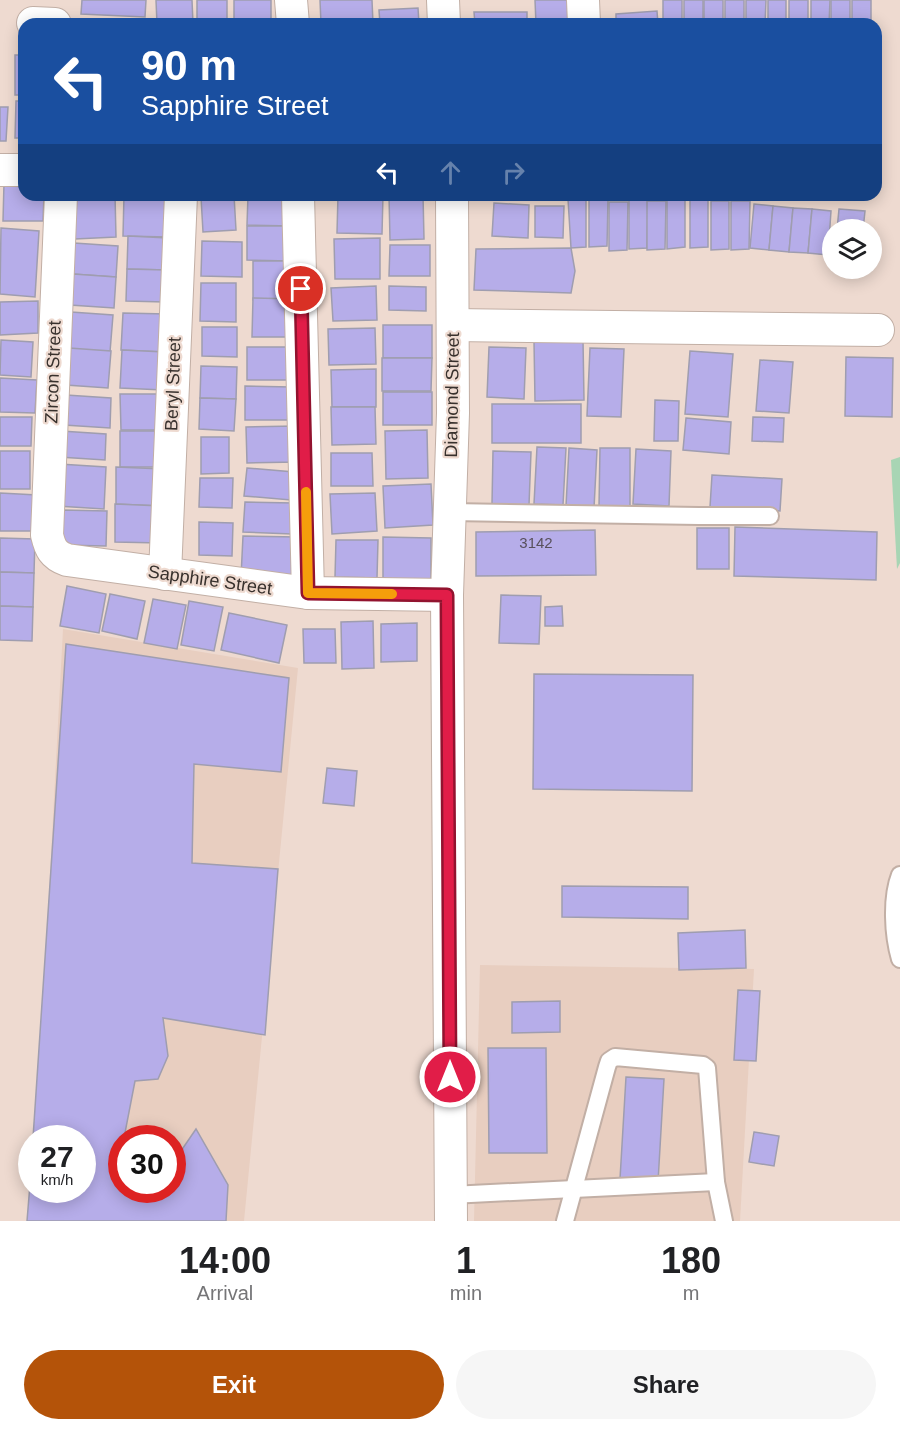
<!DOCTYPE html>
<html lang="en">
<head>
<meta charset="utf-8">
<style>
  body { margin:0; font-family:Arial,sans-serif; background:#f6f6f6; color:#202124; height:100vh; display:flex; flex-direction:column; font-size:22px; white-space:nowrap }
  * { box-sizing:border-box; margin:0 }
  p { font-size:20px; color:#757577 }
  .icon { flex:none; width:33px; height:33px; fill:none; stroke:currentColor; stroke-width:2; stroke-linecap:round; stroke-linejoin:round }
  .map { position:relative; height:1221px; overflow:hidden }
  .panel { display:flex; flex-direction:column; background:#fff; flex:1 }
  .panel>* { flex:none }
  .banner { position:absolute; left:18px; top:18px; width:864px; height:183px; border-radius:18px; box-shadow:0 3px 15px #0003; background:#1a4fa0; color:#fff; overflow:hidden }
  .tools { position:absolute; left:822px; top:219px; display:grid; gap:12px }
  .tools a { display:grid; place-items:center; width:60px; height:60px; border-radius:50%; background:#fff; box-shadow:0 3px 15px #0003; font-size:30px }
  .speed { position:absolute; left:18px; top:1125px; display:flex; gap:12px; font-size:30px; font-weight:700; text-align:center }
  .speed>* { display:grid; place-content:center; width:78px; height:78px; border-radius:50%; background:#fff; box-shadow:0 3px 15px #0003; line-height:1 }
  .speed small { font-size:15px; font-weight:400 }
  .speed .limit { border:9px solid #d22; background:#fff; color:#111 }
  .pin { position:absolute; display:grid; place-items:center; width:51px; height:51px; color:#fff; margin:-26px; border:3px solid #fff; border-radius:50%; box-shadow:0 2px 6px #0007 }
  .me { position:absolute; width:66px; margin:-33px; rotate:0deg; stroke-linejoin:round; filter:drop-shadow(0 0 4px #0008) }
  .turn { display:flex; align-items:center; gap:21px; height:126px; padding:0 24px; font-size:27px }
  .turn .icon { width:78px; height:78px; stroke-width:2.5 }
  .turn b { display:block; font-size:42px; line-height:51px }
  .lanes { display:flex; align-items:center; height:57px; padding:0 24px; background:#0003; justify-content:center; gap:30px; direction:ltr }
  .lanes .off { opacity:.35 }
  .eta { display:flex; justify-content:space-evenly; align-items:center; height:102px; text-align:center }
  .eta b { font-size:36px; font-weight:600; line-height:42px }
  .primary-button { display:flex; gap:12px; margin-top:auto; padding:12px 24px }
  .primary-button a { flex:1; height:69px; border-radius:36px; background:#b45309; color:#fff; font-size:24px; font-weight:600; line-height:69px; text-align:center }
  .primary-button a+a { background:#f6f6f6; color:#202124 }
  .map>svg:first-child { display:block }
</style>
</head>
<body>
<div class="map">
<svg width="900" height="1221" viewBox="0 0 900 1221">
  <rect width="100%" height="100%" fill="#eedad0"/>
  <g fill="#e8cec0" fill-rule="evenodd">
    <path d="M63,629L298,668L244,1221H31L33,1190H82V1138H36ZM122,1138H172V1190H122Z"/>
    <polygon points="480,965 754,969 740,1221 474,1221"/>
  </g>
  <polygon fill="#a8d5b4" points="900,457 900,563 897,569 891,460"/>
  <g fill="#b6ade9" stroke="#9f9daf" stroke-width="1.5">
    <polygon points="82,0 146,0 145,17 81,14"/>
    <polygon points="156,0 192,0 193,24 157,24"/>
    <rect x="197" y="0" width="30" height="19"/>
    <polygon points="234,0 271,0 271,22 234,23"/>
    <polygon points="320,0 372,0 373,24 321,24"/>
    <polygon points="535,0 572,0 573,24 536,24"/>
    <rect x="663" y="0" width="19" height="24"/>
    <rect x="684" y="0" width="19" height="24"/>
    <rect x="704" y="0" width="19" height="24"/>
    <rect x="725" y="0" width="19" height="24"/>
    <polygon points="746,0 766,0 765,24 746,24"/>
    <rect x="768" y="0" width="18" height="24"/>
    <rect x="789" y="0" width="19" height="24"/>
    <polygon points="811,0 830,0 829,24 811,24"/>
    <rect x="831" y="0" width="19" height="24"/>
    <rect x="852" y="0" width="19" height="24"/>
    <polygon points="418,8 419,24 380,24 379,10"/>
    <polygon points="657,11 658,24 616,24 616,14"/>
    <polygon points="474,12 527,12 527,24 475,24"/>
    <rect x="15" y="55" width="9" height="40"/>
    <polygon points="16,101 24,101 24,138 15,138"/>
    <polygon points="0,107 8,107 6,141 0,141"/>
    <polygon points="4,183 24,183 24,195 44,195 43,221 3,221"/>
    <polygon points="74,195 115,195 116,237 75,239"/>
    <polygon points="124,195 169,195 168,237 123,236"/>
    <polygon points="234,195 236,230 203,232 201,197"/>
    <polygon points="248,195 292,195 292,226 247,225"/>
    <polygon points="338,195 383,195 382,234 337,233"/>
    <polygon points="389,195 423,195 424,239 390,240"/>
    <polygon points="589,198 608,199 607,246 589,247"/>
    <polygon points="568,199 586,200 586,247 571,248"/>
    <polygon points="690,199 708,199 708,247 690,248"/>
    <polygon points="629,200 648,200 647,248 629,249"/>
    <polygon points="667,200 685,200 685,247 667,249"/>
    <polygon points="647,201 666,201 665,249 647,250"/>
    <polygon points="711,201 729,201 729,249 711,250"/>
    <polygon points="731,201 750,201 749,249 731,250"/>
    <polygon points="609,202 628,202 627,250 609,251"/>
    <polygon points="494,203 529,205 528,238 492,236"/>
    <polygon points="754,204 773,206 769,250 750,248"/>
    <polygon points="535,206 564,206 563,238 535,237"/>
    <polygon points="773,206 793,208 789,252 769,250"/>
    <polygon points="793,208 812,209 808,253 789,252"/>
    <polygon points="812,209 831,211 828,255 808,253"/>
    <polygon points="839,209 865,211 863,230 837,230"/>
    <polygon points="247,226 292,226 291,261 247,260"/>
    <polygon points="1,228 39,231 35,297 0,294"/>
    <polygon points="128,236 168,238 167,270 127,269"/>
    <polygon points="380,238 380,279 335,279 334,239"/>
    <polygon points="202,241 242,242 242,277 201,276"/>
    <polygon points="74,243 118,246 116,277 72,274"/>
    <polygon points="390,245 430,245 430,276 389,276"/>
    <polygon points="571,248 575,271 571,293 474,290 476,249"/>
    <polygon points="253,261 296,261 296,299 253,300"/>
    <polygon points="127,269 166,270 165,302 126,301"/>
    <polygon points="73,274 116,277 114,308 70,305"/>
    <polygon points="201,283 236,283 236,322 200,321"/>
    <polygon points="376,286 377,320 333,321 331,288"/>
    <polygon points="389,286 426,287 426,311 389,310"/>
    <polygon points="253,298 296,299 296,337 252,337"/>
    <polygon points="38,301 38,333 0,335 0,302"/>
    <polygon points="71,312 113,315 110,352 68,349"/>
    <polygon points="123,313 166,314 164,352 121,350"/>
    <rect x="383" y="325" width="49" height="33"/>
    <polygon points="202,327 237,327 237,357 202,356"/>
    <polygon points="375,328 376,364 329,365 328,329"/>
    <polygon points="1,340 33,342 31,377 0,375"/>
    <polygon points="583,340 584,400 535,401 534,341"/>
    <rect x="247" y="347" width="43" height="33"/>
    <polygon points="489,347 526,348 524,399 487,397"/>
    <polygon points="69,348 111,351 108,388 66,385"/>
    <polygon points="590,348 624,349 621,417 587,416"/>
    <polygon points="122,350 165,352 163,390 120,388"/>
    <polygon points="690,351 733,354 728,417 685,414"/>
    <polygon points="846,357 893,358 892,417 845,416"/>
    <polygon points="382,358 432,358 431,391 382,391"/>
    <polygon points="760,360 793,362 789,413 756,411"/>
    <polygon points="201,366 237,367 236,399 200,398"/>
    <polygon points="376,369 376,407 332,407 331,370"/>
    <polygon points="0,378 37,380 35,413 0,412"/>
    <polygon points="245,386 291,387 291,420 245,420"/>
    <rect x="383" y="392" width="49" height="33"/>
    <polygon points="120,394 166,394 165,430 121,430"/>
    <polygon points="66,395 111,398 110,428 64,425"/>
    <polygon points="200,398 236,399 234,431 199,429"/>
    <polygon points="655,400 679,401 678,441 654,441"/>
    <rect x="492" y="404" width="89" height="39"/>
    <polygon points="331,407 375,407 376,444 332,445"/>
    <polygon points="0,417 32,417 31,446 0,446"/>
    <polygon points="753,417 784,418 783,442 752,441"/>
    <polygon points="686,418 731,422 729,454 683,450"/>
    <polygon points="296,426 297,462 247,463 246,427"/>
    <polygon points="427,430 428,478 386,479 385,431"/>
    <polygon points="61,431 106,434 105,460 59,457"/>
    <rect x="120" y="431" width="45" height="36"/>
    <polygon points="201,437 229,437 229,473 201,474"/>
    <polygon points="537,447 566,448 563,505 534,504"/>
    <polygon points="569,448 597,450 594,508 566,506"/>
    <polygon points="600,448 630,448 630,507 599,507"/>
    <polygon points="636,449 671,451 669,506 633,504"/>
    <rect x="0" y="451" width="30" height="38"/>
    <polygon points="493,451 531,452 529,505 492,504"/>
    <polygon points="331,453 372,453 373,486 331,486"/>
    <polygon points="59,464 106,467 104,509 57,506"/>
    <polygon points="116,467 163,469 161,506 116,504"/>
    <polygon points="247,468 294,472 291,500 244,496"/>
    <polygon points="712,475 782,479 780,511 710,507"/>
    <polygon points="200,478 233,478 232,508 199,507"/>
    <polygon points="431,484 433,525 385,528 383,486"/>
    <polygon points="0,493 37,495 36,531 0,531"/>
    <polygon points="375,493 377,531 332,534 330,494"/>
    <polygon points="245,502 293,503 292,534 243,532"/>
    <polygon points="115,504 162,506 160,543 115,542"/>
    <polygon points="62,510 107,511 106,546 61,545"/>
    <polygon points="199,522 233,523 232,556 199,555"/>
    <polygon points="735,527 877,532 876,580 734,576"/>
    <rect x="697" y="528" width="32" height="41"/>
    <polygon points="595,530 596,575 476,576 476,532"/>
    <polygon points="243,536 297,537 296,578 241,577"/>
    <polygon points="383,537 431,538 431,582 383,582"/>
    <polygon points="0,538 35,539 34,573 0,572"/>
    <polygon points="336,540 378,540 377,578 335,577"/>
    <polygon points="0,572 34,573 33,607 0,606"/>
    <polygon points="67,586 106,594 99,633 60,626"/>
    <polygon points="110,594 145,601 137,639 102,631"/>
    <polygon points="501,595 541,596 539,644 499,643"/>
    <polygon points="153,599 186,605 177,649 144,643"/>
    <polygon points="189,601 223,607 214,651 181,645"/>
    <polygon points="0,606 33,607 32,641 0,640"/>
    <polygon points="562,606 563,626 545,626 545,607"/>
    <polygon points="229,613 287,625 279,663 221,650"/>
    <polygon points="373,621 374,668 342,669 341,622"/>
    <polygon points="417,623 417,661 381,662 381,624"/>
    <polygon points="303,629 335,629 336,663 304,663"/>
    <polygon points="66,644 289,678 281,772 194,764 192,863 278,869 265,1035 163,1018 168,1056 158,1079 135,1081 124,1138 122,1138 122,1190 172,1190 172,1164 196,1129 228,1185 226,1221 27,1221 32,1160 32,1190 82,1190 82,1138 33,1138"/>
    <polygon points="534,674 693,675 692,791 533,789"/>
    <polygon points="327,768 357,771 354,806 323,803"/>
    <polygon points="562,886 688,887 688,919 562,917"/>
    <polygon points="745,930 746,968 679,970 678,933"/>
    <polygon points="738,990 760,991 756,1061 734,1060"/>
    <polygon points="560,1001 560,1032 512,1033 512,1002"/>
    <polygon points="488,1048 546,1048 547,1153 489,1153"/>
    <polygon points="626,1077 664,1079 658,1182 620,1179"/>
    <polygon points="754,1132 779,1136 774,1166 749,1162"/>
  </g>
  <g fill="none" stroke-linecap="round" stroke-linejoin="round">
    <defs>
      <g id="lane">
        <polyline points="450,512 699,516 770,516"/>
        <path d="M900,875C891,898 893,935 900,959"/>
        <polyline points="451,1195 716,1182"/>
        <polyline points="565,1221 607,1067 609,1061 615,1057 703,1065 707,1068 716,1182 724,1221"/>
      </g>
      <g id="street">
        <polyline points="291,0 293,24"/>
        <polyline points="443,0 444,24"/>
        <polyline points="583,0 584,24"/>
        <polyline points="33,23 55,24"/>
        <polyline points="0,170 24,170"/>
        <path d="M61,195L47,535C50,548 53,555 67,560L308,593L447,595"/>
        <polyline points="298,195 308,593"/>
        <polyline points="453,325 878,330"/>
        <polyline points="165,574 181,195"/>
        <polyline points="451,1221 447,595 453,413 452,195"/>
      </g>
    </defs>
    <use href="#lane" stroke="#c2afa5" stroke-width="20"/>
    <use href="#street" stroke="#c2afa5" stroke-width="34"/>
    <use href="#lane" stroke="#fff" stroke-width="16"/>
    <use href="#street" stroke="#fff" stroke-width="32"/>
  </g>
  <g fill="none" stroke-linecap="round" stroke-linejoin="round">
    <defs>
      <polyline id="route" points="301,289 308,593 447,595 450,1077"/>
    </defs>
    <use href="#route" stroke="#92132f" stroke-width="15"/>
    <use href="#route" stroke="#e11d48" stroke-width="10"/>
    <polyline stroke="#f59e0b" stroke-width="10" points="306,492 308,593 392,594"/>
  </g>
  <g text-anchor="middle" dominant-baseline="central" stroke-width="4.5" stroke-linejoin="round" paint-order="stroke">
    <g font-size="15" fill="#58505c">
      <text x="536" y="542">3142</text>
    </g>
    <g font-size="18" fill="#38312d" stroke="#eedad0">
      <text transform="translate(53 372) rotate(-88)">Zircon Street</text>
      <text transform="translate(173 384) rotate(-88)">Beryl Street</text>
      <text transform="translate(452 395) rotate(-89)">Diamond Street</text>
      <text transform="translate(210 580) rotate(8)">Sapphire Street</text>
    </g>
  </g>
</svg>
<div class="tools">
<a><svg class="icon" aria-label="layers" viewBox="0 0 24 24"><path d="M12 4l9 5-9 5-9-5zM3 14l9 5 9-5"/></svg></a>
</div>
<div class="speed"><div>27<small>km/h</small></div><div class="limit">30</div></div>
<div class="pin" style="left:301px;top:289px;background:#d93025"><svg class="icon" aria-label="arrive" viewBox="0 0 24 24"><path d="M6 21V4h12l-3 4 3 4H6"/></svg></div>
<svg class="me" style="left:450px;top:1077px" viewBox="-20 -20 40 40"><circle r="17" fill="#e11d48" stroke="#fff" stroke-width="3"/><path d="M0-11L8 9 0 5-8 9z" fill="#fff"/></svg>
<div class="banner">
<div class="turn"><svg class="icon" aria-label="left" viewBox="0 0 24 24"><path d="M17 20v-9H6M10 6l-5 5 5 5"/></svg><div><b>90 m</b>Sapphire Street</div></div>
<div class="lanes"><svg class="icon" aria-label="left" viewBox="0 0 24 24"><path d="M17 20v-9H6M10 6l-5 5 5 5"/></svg><svg class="icon off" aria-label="ahead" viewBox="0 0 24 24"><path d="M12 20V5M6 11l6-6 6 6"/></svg><svg class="icon off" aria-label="right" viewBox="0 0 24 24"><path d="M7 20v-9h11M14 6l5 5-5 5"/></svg></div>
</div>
</div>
<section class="panel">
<div class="eta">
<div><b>14:00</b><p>Arrival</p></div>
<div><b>1</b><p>min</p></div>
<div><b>180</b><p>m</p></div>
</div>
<div class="primary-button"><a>Exit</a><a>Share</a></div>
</section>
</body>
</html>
